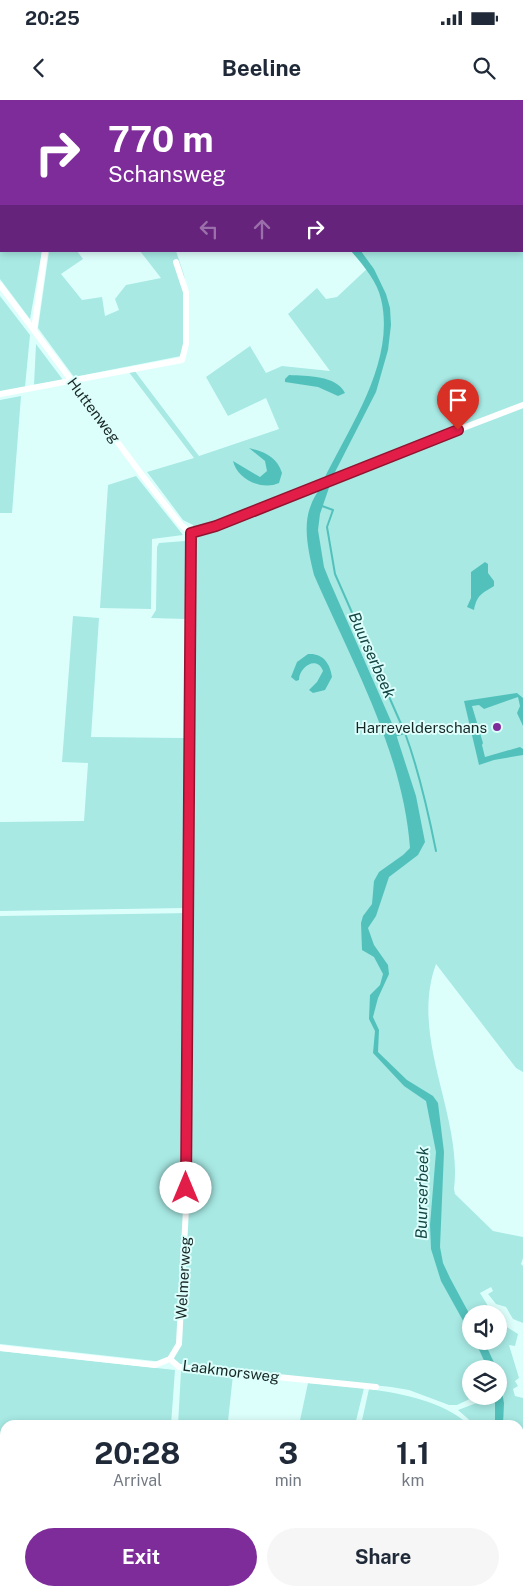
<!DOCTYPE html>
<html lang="en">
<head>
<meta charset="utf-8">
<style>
  body { margin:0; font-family:"Public Sans",sans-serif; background:#f6f6f7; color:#1f2937; height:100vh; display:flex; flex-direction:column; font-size:19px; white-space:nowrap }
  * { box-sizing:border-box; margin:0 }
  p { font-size:16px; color:#747a83 }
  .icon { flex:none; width:28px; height:28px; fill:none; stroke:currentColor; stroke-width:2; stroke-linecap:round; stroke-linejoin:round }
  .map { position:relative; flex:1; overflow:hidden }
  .side { position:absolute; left:0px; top:1320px; width:524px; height:176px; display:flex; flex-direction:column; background:#fff; border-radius:15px 15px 0 0; box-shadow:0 2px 8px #0003 }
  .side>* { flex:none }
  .guide { position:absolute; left:0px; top:0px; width:524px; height:152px; box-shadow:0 2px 8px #0003; background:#7f2c9b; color:#fff; overflow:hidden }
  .tools { position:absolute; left:462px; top:1205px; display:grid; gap:10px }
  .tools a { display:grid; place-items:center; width:45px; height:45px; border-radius:50%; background:#fff; box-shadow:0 2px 8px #0003; font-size:25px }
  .pin { position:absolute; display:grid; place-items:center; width:42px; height:42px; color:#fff; margin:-51px -21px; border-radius:50% 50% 50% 0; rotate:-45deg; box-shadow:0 0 5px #0007 }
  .pin .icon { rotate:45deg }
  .me { position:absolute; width:55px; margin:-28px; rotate:0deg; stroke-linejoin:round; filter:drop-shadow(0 0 4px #0008) }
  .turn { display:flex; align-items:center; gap:18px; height:105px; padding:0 25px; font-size:22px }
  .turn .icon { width:65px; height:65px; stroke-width:2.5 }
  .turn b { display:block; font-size:35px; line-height:42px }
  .lanes { display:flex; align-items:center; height:48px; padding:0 25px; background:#0003; justify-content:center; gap:25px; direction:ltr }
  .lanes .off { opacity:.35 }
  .eta { display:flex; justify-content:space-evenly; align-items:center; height:85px; text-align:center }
  .eta b { font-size:30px; font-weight:700; line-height:35px }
  .action { display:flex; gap:10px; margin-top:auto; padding:10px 25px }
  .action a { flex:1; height:58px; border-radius:30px; background:#7f2c9b; color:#fff; font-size:20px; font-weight:700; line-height:58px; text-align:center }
  .action a+a { background:#f6f6f7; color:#1f2937 }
  .status { display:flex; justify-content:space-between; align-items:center; height:35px; padding:0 25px; background:#fff; direction:ltr }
  .status svg { height:14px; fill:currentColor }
  header { display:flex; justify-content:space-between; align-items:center; height:65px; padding:0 25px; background:#fff; font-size:22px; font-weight:700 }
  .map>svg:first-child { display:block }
</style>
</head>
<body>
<div class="status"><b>20:25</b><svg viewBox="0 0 49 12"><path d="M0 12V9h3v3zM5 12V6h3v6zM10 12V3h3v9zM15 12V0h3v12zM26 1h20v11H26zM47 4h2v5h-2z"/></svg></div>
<header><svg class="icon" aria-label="back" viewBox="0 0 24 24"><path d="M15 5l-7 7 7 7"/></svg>Beeline<svg class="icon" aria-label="search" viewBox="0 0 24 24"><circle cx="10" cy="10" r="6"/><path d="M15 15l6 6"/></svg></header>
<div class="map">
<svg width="523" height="1496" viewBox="0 0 523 1496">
  <rect width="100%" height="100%" fill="#ddfffc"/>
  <g fill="#a8e9e4">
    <polygon points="0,0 65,0 1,1 1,92"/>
    <polygon points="70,0 297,0 297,1"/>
    <path d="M489,0H523V972L516,968L436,864C409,938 463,1015 454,1089L455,1094L493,1131L523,1137V1158L521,1164L523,1166V1223L513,1219L506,1207L496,1204L488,1194L493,1191L491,1187L480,1193L493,1214H471V1241H499V1222L518,1234L515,1246L509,1245L519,1278L515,1281L518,1286L513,1289L515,1296L523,1298V1496H496V1491H519V1325H503C504,1304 499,1290 499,1269H471V1296H476L457,1305H449L409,1290L391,1287L0,1244V816L190,813L193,425L183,420L147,372L194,358L128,271L134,270L199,356L279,329L266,298L228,316L206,277L250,246L266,273L282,266L330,271L288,214L317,188L326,199L337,197L371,165L361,151H522V1Z"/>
    <polygon points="0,114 1,151 42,151 30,219 0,179"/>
    <polygon points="49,151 77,151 83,159 61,174 82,200 102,197 105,216 119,210 115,199 126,185 161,178 140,151 176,151 184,175 187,196 186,251 181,256 74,277 38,228"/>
    <polygon points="0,196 30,235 25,287 0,292"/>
    <polygon points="36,244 63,280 34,285"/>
    <polygon points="21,296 12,413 0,413 0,300"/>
    <polygon points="136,376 183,435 152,439 151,509 100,508 108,385"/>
    <polygon points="185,441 185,519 151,518 156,510 157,447 159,443"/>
    <polygon points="73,516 99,518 91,637 185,638 185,808 0,811 0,722 84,721 88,663 62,662"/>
    <polygon points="0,1251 175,1270 171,1325 5,1325 5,1491 69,1491 67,1496 0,1496"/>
    <polygon points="181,1271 233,1275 228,1321 254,1325 178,1325"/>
    <polygon points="308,1283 364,1288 355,1325 299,1325"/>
    <path d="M369,1289C403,1294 443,1301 469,1325H361Z"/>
    <polygon points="495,1296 495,1325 475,1325 458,1310"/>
    <polygon points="74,1491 149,1491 150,1496 73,1496"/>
    <polygon points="238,1491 476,1491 476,1496 241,1496"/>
  </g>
  <g fill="#53c1bb">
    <path d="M351,151H361L374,169L386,194L390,208L391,225L388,250L376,292L333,376L320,414L318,430L324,467L330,482L394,628L416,696L425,742L418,755L389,777L376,816L368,828L374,845L388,865L389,874L378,898L373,917L379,930L378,952L407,980L433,996L438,1003L444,1052L440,1147L443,1163L450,1178L471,1217V1235L441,1181L431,1149L430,1125L436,1052L426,1001L404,986L373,953L375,931L369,919L370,895L380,885L383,874L374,857L362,850L361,823L363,816L372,804L374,781L379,772L403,755L410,748C403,652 352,562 314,475C309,454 302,426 311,405C314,396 320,390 323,381C349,327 396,262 381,199C377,181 363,165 351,151Z"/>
    <path d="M289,275C307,276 336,275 345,293L338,296L318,287L285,282V279Z"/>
    <path d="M249,348C265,352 277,357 282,373L279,383C262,391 237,379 233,361L260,377L267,371L265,361Z"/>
    <path d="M485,462L488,464V473L494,481V486C481,494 477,495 474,510L467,507L471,498V472Z"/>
    <path d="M308,554C323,553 330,563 332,577L325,590L313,593L309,590L317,582L323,571C317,555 299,567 299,580L296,581L291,577L297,562Z"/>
    <polygon points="517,593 523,598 523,626 517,613 520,606 518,597 484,609 479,605 472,606 483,643 482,645 485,657 520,647 523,649 523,655 494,660 479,665 464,601"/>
    <polygon points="475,1241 484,1241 497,1269 488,1269"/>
    <polygon points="499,1275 504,1303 503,1325 495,1325 495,1296 499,1296"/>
  </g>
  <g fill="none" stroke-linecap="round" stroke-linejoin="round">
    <g stroke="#53c1bb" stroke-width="2">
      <polyline points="322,406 333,410 327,427 335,474 405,633"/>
      <path d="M394,636L405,633C419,671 428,711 436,751"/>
    </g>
    <g stroke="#fff" stroke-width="6">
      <polyline points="68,1 68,0"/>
      <polyline points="0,185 145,379 181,425 191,433"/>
      <polyline points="34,230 45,151"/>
      <polyline points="0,294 182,260 186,244 186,192 176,162"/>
      <polyline points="191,433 216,426 340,375 523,305"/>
      <polyline points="0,1248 155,1265 170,1259 179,1244 186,1108 191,433"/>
      <polyline points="170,1259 179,1267 376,1287"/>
    </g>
  </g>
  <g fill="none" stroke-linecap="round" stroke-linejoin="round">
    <defs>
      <polyline id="route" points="186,1088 191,433 216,426 458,330"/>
    </defs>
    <use href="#route" stroke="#92132f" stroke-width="12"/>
    <use href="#route" stroke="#e11d48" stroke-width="9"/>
  </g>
  <circle fill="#7f2c9b" stroke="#ddfffc" stroke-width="2" cx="497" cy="627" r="5"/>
  <g text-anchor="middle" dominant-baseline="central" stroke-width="4" stroke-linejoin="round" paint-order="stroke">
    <g font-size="15" fill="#172726" stroke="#ddfffc">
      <text transform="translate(94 310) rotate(53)">Huttenweg</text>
      <text transform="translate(183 1178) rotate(-87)">Welmerweg</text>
      <text transform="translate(231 1271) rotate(7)">Laakmorsweg</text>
    </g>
    <g font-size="15" fill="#172726" stroke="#ddfffc" text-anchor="end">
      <text x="487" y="627">Harrevelderschans</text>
    </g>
    <g font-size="16" font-style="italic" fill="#124442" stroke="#ddfffc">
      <text transform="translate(372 555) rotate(66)">Buurserbeek</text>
      <text transform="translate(422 1093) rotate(-89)">Buurserbeek</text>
    </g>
  </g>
</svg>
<div class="tools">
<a><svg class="icon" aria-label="sound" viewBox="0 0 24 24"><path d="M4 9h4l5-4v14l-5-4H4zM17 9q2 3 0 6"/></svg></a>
<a><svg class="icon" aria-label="layers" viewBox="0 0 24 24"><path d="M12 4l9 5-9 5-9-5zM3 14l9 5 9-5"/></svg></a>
</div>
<div class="pin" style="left:458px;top:330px;background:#d93025"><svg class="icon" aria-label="arrive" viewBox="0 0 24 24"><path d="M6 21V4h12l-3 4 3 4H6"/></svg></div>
<svg class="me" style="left:186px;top:1088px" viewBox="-20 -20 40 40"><circle r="19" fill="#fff"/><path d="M0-13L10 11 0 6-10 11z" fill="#e11d48"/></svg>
<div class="guide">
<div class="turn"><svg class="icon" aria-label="right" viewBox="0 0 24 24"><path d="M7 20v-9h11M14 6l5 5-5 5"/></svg><div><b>770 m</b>Schansweg</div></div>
<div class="lanes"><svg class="icon off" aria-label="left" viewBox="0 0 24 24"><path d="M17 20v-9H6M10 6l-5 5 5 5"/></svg><svg class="icon off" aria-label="ahead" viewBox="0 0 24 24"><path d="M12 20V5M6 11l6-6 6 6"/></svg><svg class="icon" aria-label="right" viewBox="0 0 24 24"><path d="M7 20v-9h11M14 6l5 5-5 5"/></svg></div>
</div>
<section class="side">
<div class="eta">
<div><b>20:28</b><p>Arrival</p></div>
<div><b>3</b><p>min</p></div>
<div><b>1.1</b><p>km</p></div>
</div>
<div class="action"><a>Exit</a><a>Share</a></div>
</section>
</div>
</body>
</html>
